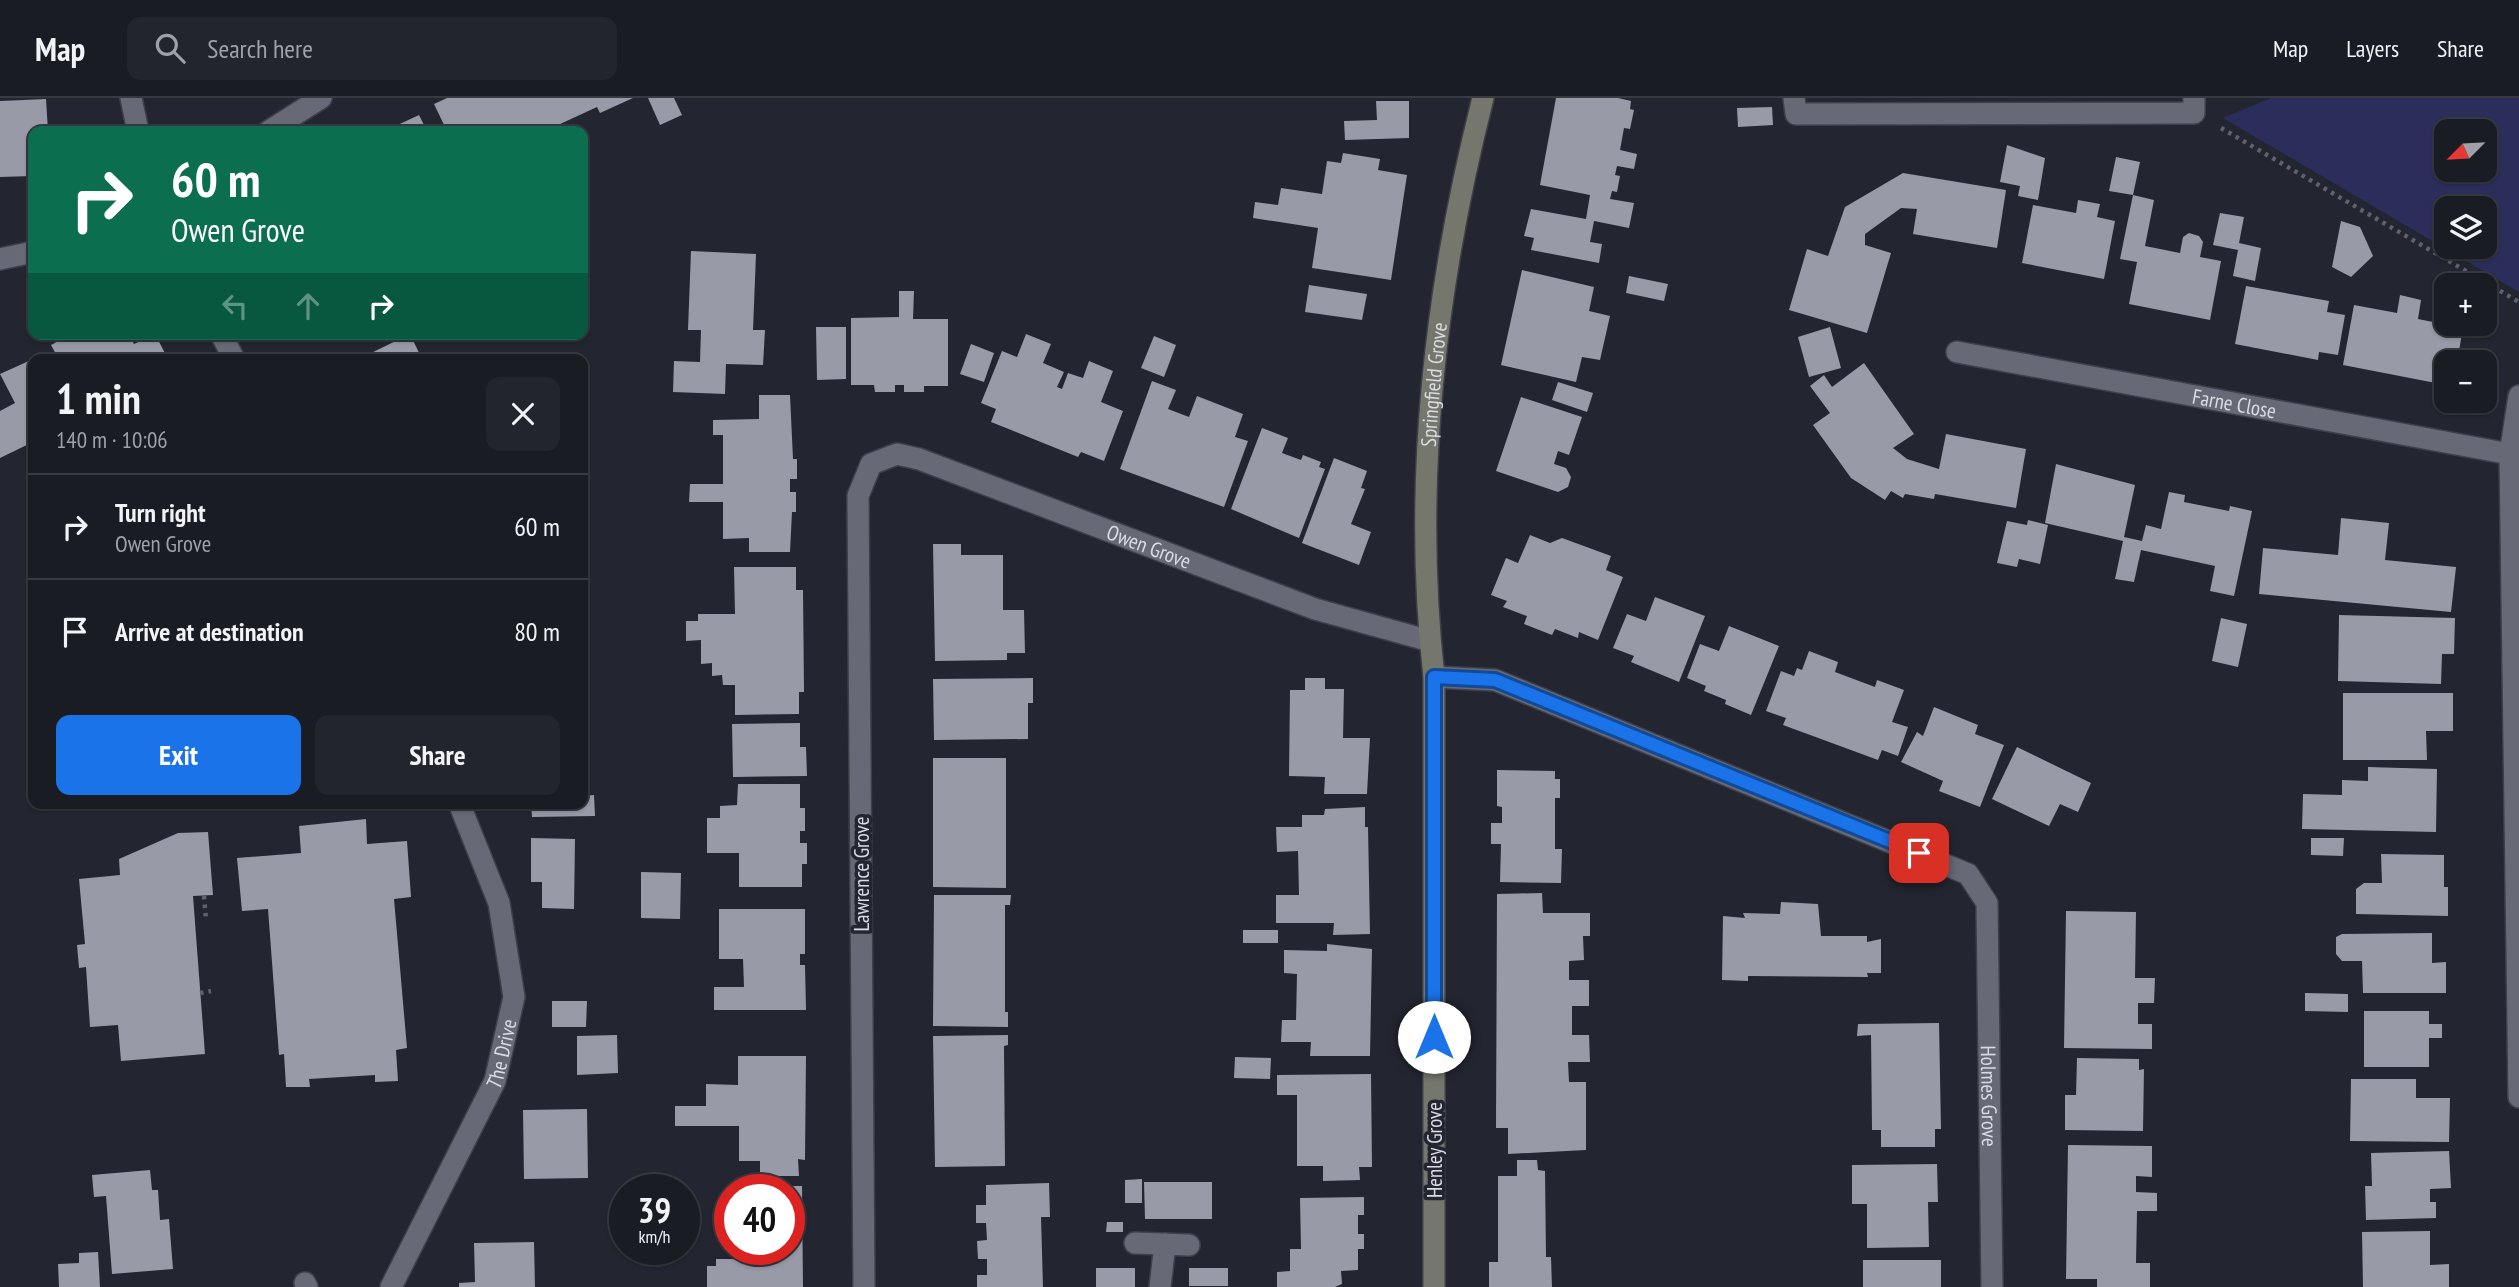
<!DOCTYPE html>
<html lang="en">
<head>
<meta charset="utf-8">
<style>
  body { margin:0; font-family:"PT Sans Narrow",sans-serif; background:#23252c; color:#f1f3f6; height:100vh; display:flex; flex-direction:column; font-size:26px; white-space:nowrap }
  * { box-sizing:border-box; margin:0 }
  p { font-size:23px; color:#9fa1a6 }
  .icon { flex:none; width:38px; height:38px; fill:none; stroke:currentColor; stroke-width:2; stroke-linecap:round; stroke-linejoin:round }
  .map { position:relative; flex:1; overflow:hidden }
  .drawer { position:absolute; left:28px; top:256px; width:560px; height:455px; display:flex; flex-direction:column; background:#1a1c24; border-radius:14px; box-shadow:0 2px 5px #0004,0 0 0 2px #383a41 }
  .drawer>* { flex:none }
  .hud { position:absolute; left:28px; top:28px; width:560px; height:214px; border-radius:14px; box-shadow:0 2px 5px #0004,0 0 0 2px #383a41; background:#0b6e4f; color:#fff; overflow:hidden }
  .needle { width:46px; rotate:246deg }
  .tools { position:absolute; left:2434px; top:21px; display:grid; gap:14px }
  .tools a { display:grid; place-items:center; width:63px; height:63px; border-radius:14px; background:#1a1c24; box-shadow:0 2px 5px #0004,0 0 0 2px #383a41; font-size:35px }
  .speed { position:absolute; left:609px; top:1076px; display:flex; gap:14px; font-size:35px; font-weight:700; text-align:center }
  .speed>* { display:grid; place-content:center; width:91px; height:91px; border-radius:50%; background:#1a1c24; box-shadow:0 2px 5px #0004,0 0 0 2px #383a41; line-height:1 }
  .speed small { font-size:18px; font-weight:400 }
  .speed .limit { border:10px solid #d22; background:#fff; color:#111 }
  .pin { position:absolute; display:grid; place-items:center; width:60px; height:60px; color:#fff; margin:-30px; border-radius:14px; box-shadow:0 4px 10px #0006 }
  .me { position:absolute; width:77px; margin:-38px; rotate:0deg; stroke-linejoin:round; filter:drop-shadow(0 0 5px #0008) }
  .turn { display:flex; align-items:center; gap:24px; height:147px; padding:0 28px; font-size:32px }
  .turn .icon { width:91px; height:91px; stroke-width:2.5 }
  .turn b { display:block; font-size:49px; line-height:60px }
  .lanes { display:flex; align-items:center; height:66px; padding:0 28px; background:#0003; justify-content:center; gap:35px; direction:ltr }
  .lanes .off { opacity:.35 }
  .round { display:grid; place-items:center; flex:none; width:74px; height:74px; border-radius:14px; background:#23252c }
  .head { display:flex; align-items:center; justify-content:space-between; height:119px; padding:0 28px }
  h1 { font-size:42px; font-weight:700; line-height:52px }
  .button { display:flex; gap:14px; margin-top:auto; padding:14px 28px }
  .button a { flex:1; height:80px; border-radius:14px; background:#1a73e8; color:#fff; font-size:28px; font-weight:700; line-height:80px; text-align:center }
  .button a+a { background:#23252c; color:#f1f3f6 }
  ul { padding:0; list-style:none }
  li { display:flex; align-items:center; gap:21px; height:105px; padding:0 28px; border-top:2px solid #383a41 }
  li div { flex:1 }
  li b { display:block; font-size:26px }
  li em { font-style:normal }
  header { display:flex; align-items:center; gap:42px; box-sizing:border-box; height:98px; padding:0 35px; background:#1a1c24; border-bottom:2px solid #383a41 }
  header strong { font-size:33px }
  nav { display:flex; gap:38px; margin-inline-start:auto; font-size:24px }
  .search { width:490px; height:63px; background:#23252c; display:flex; align-items:center; gap:18px; box-sizing:border-box; padding:0 24px; border-radius:14px; color:#9fa1a6; font-size:26px }
  .map>svg:first-child { display:block }
</style>
</head>
<body>
<header>
<strong>Map</strong>
<div class="search"><svg class="icon" aria-label="search" viewBox="0 0 24 24"><circle cx="10" cy="10" r="6"/><path d="M15 15l6 6"/></svg>Search here</div>
<nav><a>Map</a><a>Layers</a><a>Share</a></nav>
</header>
<div class="map">
<svg width="2519" height="1189" viewBox="0 0 2519 1189">
  <rect width="100%" height="100%" fill="#232530"/>
  <path fill="#2b2e5a" fill-rule="evenodd" d="M2271,0H2519V194L2223,20ZM2446,33H2485V72H2446ZM2446,110H2485V149H2446Z"/>
  <g fill="#989aa8">
    <polygon points="447,0 633,0 600,15 597,9 545,33 447,33 434,6"/>
    <polygon points="648,0 674,0 682,17 660,27"/>
    <polygon points="1556,0 1618,0 1631,3 1630,11 1634,12 1630,31 1624,30 1620,52 1637,56 1634,71 1617,68 1615,77 1620,78 1617,94 1612,93 1610,101 1634,105 1629,130 1594,123 1590,144 1602,146 1599,165 1531,152 1534,140 1524,138 1531,111 1586,121 1590,97 1540,87"/>
    <polygon points="46,1 48,33 33,33 33,78 0,79 0,3"/>
    <polygon points="1376,3 1409,3 1409,40 1345,42 1344,23 1377,22"/>
    <polygon points="1772,9 1773,27 1738,29 1737,10"/>
    <polygon points="419,17 427,33 391,33 389,31"/>
    <polygon points="441,27 444,33 428,33"/>
    <polygon points="2007,47 2045,60 2038,102 2018,98 2020,88 2000,84"/>
    <polygon points="1343,55 1380,61 1378,72 1407,77 1391,182 1312,170 1318,130 1253,120 1255,104 1278,107 1281,90 1322,96 1327,63 1341,65"/>
    <polygon points="2116,59 2140,64 2133,97 2154,102 2145,148 2180,155 2183,139 2189,135 2199,138 2203,144 2200,159 2221,163 2210,222 2129,206 2137,164 2120,161 2133,97 2109,93"/>
    <polygon points="1903,75 2006,92 1997,150 1913,136 1917,111 1901,110 1865,136 1865,147 1891,155 1867,235 1789,212 1807,151 1828,158 1845,109"/>
    <polygon points="2078,102 2100,106 2097,119 2115,123 2104,181 2022,165 2033,107 2076,115"/>
    <polygon points="2220,115 2244,119 2239,145 2261,150 2255,183 2233,178 2238,152 2213,147"/>
    <polygon points="2341,123 2360,129 2373,158 2351,179 2332,169"/>
    <polygon points="691,153 756,156 753,232 765,232 763,267 726,266 725,296 673,294 674,263 700,264 701,232 688,232"/>
    <polygon points="1522,172 1594,189 1589,213 1610,218 1600,262 1582,259 1576,284 1501,267"/>
    <polygon points="1629,178 1668,186 1664,203 1626,195"/>
    <polygon points="1309,187 1367,196 1362,222 1305,214"/>
    <polygon points="2246,188 2329,203 2327,214 2345,217 2338,257 2319,254 2318,262 2235,246"/>
    <polygon points="899,193 914,193 913,221 948,221 948,288 924,288 924,294 904,294 904,287 895,287 895,294 875,294 874,287 851,287 851,220 899,219"/>
    <polygon points="2400,197 2421,202 2418,221 2463,230 2457,264 2446,264 2446,287 2343,267 2354,207 2397,215"/>
    <polygon points="816,229 846,229 846,281 817,282"/>
    <polygon points="1830,229 1841,270 1809,279 1798,239"/>
    <polygon points="71,236 75,236 78,243 90,236 129,236 134,246 155,236 168,261 46,261 56,256 51,247"/>
    <polygon points="410,236 422,261 367,261 365,258"/>
    <polygon points="1026,236 1051,246 1043,265 1064,274 1057,289 1062,291 1068,275 1083,280 1089,263 1113,273 1101,304 1123,313 1104,363 1081,354 1078,359 991,324 996,311 981,305 1002,253 1017,259"/>
    <polygon points="1154,238 1176,247 1164,279 1141,270"/>
    <polygon points="971,246 994,255 984,284 960,276"/>
    <polygon points="31,262 33,344 0,360 0,313 15,305 0,276"/>
    <polygon points="1864,265 1914,336 1893,350 1907,361 1939,371 1946,336 2026,351 2016,410 1935,396 1934,401 1905,396 1903,400 1891,393 1885,402 1851,380 1813,327 1830,315 1810,288 1824,277 1832,289"/>
    <polygon points="1152,283 1176,292 1168,311 1189,319 1197,298 1243,316 1235,339 1248,343 1224,409 1120,371"/>
    <polygon points="1558,284 1593,295 1587,314 1552,302"/>
    <polygon points="759,297 790,297 793,361 797,361 797,381 790,381 790,394 796,394 796,414 792,414 790,454 749,454 749,440 723,441 723,404 689,404 690,386 723,386 723,337 713,337 713,322 759,321"/>
    <polygon points="1521,299 1582,319 1569,357 1558,353 1554,366 1566,370 1571,379 1568,389 1558,394 1496,373"/>
    <polygon points="1262,330 1288,340 1282,355 1301,362 1303,357 1321,364 1319,369 1325,371 1299,440 1231,411"/>
    <polygon points="1334,360 1367,373 1361,390 1365,391 1351,426 1371,434 1359,467 1302,445"/>
    <polygon points="2056,366 2135,387 2124,439 2142,443 2146,427 2161,431 2169,394 2185,397 2184,404 2229,413 2230,408 2252,413 2234,498 2210,493 2215,468 2141,452 2134,484 2115,481 2123,443 2045,425"/>
    <polygon points="2341,420 2389,425 2385,462 2456,469 2451,514 2259,496 2263,450 2338,457"/>
    <polygon points="2028,422 2048,427 2040,466 2019,461 2017,469 1997,465 2007,423 2027,427"/>
    <polygon points="1530,437 1550,445 1562,440 1611,458 1606,472 1623,479 1598,542 1579,534 1578,540 1555,531 1552,537 1524,526 1527,518 1503,509 1507,503 1491,497 1506,460 1518,465"/>
    <polygon points="933,446 961,446 961,457 1003,457 1003,512 1024,512 1025,555 1007,555 1007,562 935,563"/>
    <polygon points="734,469 796,469 796,492 803,492 804,594 799,594 799,616 735,617 735,587 723,587 722,577 712,578 712,565 701,566 701,542 686,543 686,523 698,523 698,516 735,516"/>
    <polygon points="1655,499 1705,518 1679,584 1631,564 1634,558 1613,550 1627,516 1646,523"/>
    <polygon points="2339,517 2455,520 2454,556 2442,556 2441,586 2338,583"/>
    <polygon points="2221,520 2247,526 2238,569 2212,563"/>
    <polygon points="1729,528 1779,548 1751,617 1725,606 1726,602 1704,593 1706,588 1687,580 1700,546 1719,553"/>
    <polygon points="1809,553 1838,564 1835,574 1875,589 1877,582 1904,592 1892,624 1908,629 1898,658 1882,652 1878,662 1783,627 1786,620 1766,613 1781,573 1794,578 1797,570 1802,572"/>
    <polygon points="1033,580 1033,605 1028,605 1028,641 934,642 933,581"/>
    <polygon points="1305,580 1325,580 1325,591 1344,591 1343,640 1370,640 1367,696 1324,696 1325,679 1289,678 1290,592 1305,592"/>
    <polygon points="2343,595 2453,595 2453,633 2426,633 2427,662 2343,662"/>
    <polygon points="1934,609 1978,627 1975,636 2004,647 1980,709 1939,693 1943,683 1901,664 1917,634 1923,638"/>
    <polygon points="800,625 800,649 806,649 807,678 733,679 732,626"/>
    <polygon points="2017,649 2091,685 2078,714 2060,706 2049,728 1992,701"/>
    <polygon points="933,660 1006,660 1006,790 933,789"/>
    <polygon points="2368,669 2437,671 2436,734 2302,731 2303,696 2342,697 2342,682 2368,683"/>
    <polygon points="1497,672 1555,673 1555,681 1560,681 1560,700 1555,700 1555,751 1562,751 1561,785 1500,784 1501,746 1491,746 1491,725 1502,725 1502,709 1497,708"/>
    <polygon points="738,686 800,686 800,710 805,710 805,733 800,733 800,745 807,745 807,766 802,766 802,789 739,789 739,755 707,755 707,720 720,720 720,708 737,707"/>
    <polygon points="594,697 595,718 532,719 531,705 583,705 583,698"/>
    <polygon points="1365,709 1365,729 1368,729 1370,836 1333,837 1334,825 1276,825 1276,797 1299,797 1298,753 1277,754 1276,729 1302,729 1302,717 1324,717 1325,711"/>
    <polygon points="366,721 367,746 407,743 411,799 394,801 407,950 396,952 398,983 375,984 375,977 309,981 310,989 286,989 284,956 279,957 268,811 242,813 237,760 301,755 299,728"/>
    <polygon points="208,734 213,797 193,798 205,956 121,963 118,927 90,929 86,869 79,870 77,847 85,846 79,781 120,777 119,761 178,735"/>
    <polygon points="531,740 575,741 574,811 542,810 542,784 531,784"/>
    <polygon points="2311,740 2344,740 2343,758 2311,757"/>
    <polygon points="2381,756 2444,757 2444,789 2448,789 2448,818 2356,816 2356,791 2364,785 2382,785"/>
    <polygon points="641,774 681,775 680,821 641,820"/>
    <polygon points="1542,795 1543,815 1590,815 1590,838 1583,838 1584,862 1569,863 1569,882 1589,882 1589,908 1572,908 1572,937 1589,937 1590,964 1568,964 1569,984 1586,984 1586,1052 1508,1056 1508,1030 1496,1030 1497,796"/>
    <polygon points="934,797 1011,797 1010,807 1005,807 1005,914 1008,914 1008,929 933,928"/>
    <polygon points="1781,804 1818,806 1821,838 1867,838 1867,844 1881,841 1881,875 1867,875 1868,879 1748,878 1748,883 1722,882 1723,818 1745,820 1743,815 1780,816"/>
    <polygon points="719,811 805,811 805,856 800,856 800,867 805,867 806,912 714,912 714,889 744,889 743,861 719,861"/>
    <polygon points="2066,813 2136,814 2135,880 2155,880 2154,905 2138,905 2138,926 2152,926 2152,951 2064,950"/>
    <rect x="1243" y="832" width="35" height="13"/>
    <polygon points="2432,835 2432,865 2446,864 2446,895 2363,895 2362,863 2342,863 2336,856 2336,839 2342,836"/>
    <polygon points="1327,846 1372,851 1370,958 1310,958 1311,944 1281,944 1282,922 1296,922 1297,876 1284,875 1284,852 1327,853"/>
    <polygon points="2305,895 2348,896 2348,914 2305,913"/>
    <polygon points="552,903 587,903 586,929 552,929"/>
    <polygon points="2364,913 2429,913 2429,926 2442,926 2442,940 2429,940 2429,969 2364,969"/>
    <polygon points="1939,925 1941,1031 1935,1031 1935,1049 1881,1049 1881,1032 1872,1032 1871,937 1857,938 1858,926"/>
    <polygon points="617,937 618,975 577,977 577,938"/>
    <polygon points="1008,937 1008,947 1004,948 1005,1068 935,1069 933,938"/>
    <polygon points="738,958 806,958 805,1062 798,1061 799,1078 760,1078 760,1063 739,1063 739,1028 675,1028 675,1008 706,1008 706,986 738,987"/>
    <polygon points="1235,959 1271,960 1270,981 1234,980"/>
    <polygon points="2077,960 2139,961 2139,972 2144,971 2143,1033 2065,1032 2065,997 2076,997"/>
    <polygon points="1371,976 1372,1069 1359,1069 1360,1082 1323,1083 1323,1068 1297,1068 1297,997 1277,997 1277,977"/>
    <polygon points="2351,981 2416,981 2416,1000 2450,1000 2449,1044 2350,1043"/>
    <polygon points="587,1011 588,1080 524,1081 523,1012"/>
    <polygon points="2068,1047 2152,1048 2152,1079 2136,1078 2136,1094 2157,1095 2157,1113 2137,1113 2136,1165 2150,1165 2150,1189 2097,1189 2097,1181 2066,1181"/>
    <polygon points="2449,1053 2451,1090 2430,1091 2430,1104 2436,1104 2436,1120 2366,1122 2365,1088 2372,1088 2371,1055"/>
    <polygon points="1517,1062 1537,1062 1538,1072 1545,1073 1546,1159 1551,1159 1552,1189 1489,1189 1489,1164 1498,1164 1498,1078 1517,1078"/>
    <polygon points="1937,1066 1938,1104 1928,1104 1929,1149 1867,1150 1867,1106 1852,1106 1852,1067"/>
    <polygon points="150,1072 152,1092 158,1092 160,1122 169,1121 173,1171 112,1176 106,1098 94,1099 92,1077"/>
    <polygon points="1142,1081 1142,1105 1125,1105 1125,1082"/>
    <polygon points="1144,1084 1212,1084 1212,1121 1145,1121"/>
    <polygon points="1049,1085 1050,1119 1041,1119 1043,1189 977,1189 977,1177 987,1177 987,1161 978,1161 977,1143 987,1142 986,1125 976,1125 976,1107 986,1107 986,1087"/>
    <polygon points="760,1088 802,1088 803,1189 707,1189 707,1168 716,1168 716,1161 740,1161 740,1152 789,1152 789,1092 760,1092"/>
    <polygon points="1364,1099 1364,1117 1358,1117 1358,1136 1364,1136 1364,1151 1358,1151 1358,1172 1341,1173 1342,1186 1335,1189 1277,1189 1277,1174 1290,1173 1290,1151 1301,1151 1300,1100"/>
    <polygon points="716,1106 730,1106 730,1135 716,1136"/>
    <polygon points="1107,1124 1123,1124 1123,1134 1106,1134"/>
    <polygon points="2430,1133 2430,1167 2449,1166 2449,1189 2363,1189 2362,1134"/>
    <polygon points="534,1144 535,1189 459,1189 459,1185 475,1184 474,1145"/>
    <polygon points="98,1154 100,1189 59,1189 58,1166 79,1165 79,1155"/>
    <rect x="1863" y="1162" width="78" height="27"/>
    <rect x="1096" y="1170" width="39" height="19"/>
    <rect x="1189" y="1170" width="39" height="18"/>
  </g>
  <g fill="none" stroke-linecap="round" stroke-linejoin="round">
    <defs>
      <g id="lane">
        <polyline points="1794,0 1796,16 2194,15 2194,0"/>
        <polyline points="1135,1145 1189,1147"/>
        <polyline points="305,1185 307,1189"/>
        <polyline points="1160,1189 1165,1146"/>
      </g>
      <g id="street">
        <polyline points="131,0 138,33"/>
        <polyline points="269,33 321,0"/>
        <polyline points="0,161 33,154"/>
        <polyline points="221,236 234,261"/>
        <path id="s1" d="M1957,254L2510,356"/>
        <polyline points="2519,298 2510,356 2519,999"/>
        <path id="s2" d="M1434,579L1495,582L1968,776L1987,805L1992,1189"/>
        <path id="s3" d="M391,1189L495,983L514,899L499,805L459,705"/>
        <path id="s4" d="M864,1189L858,398L871,366L897,356L919,361L1315,511L1430,543"/>
      </g>
      <g id="secondary">
        <path id="s5" d="M1434,1189V579C1412,384 1435,189 1483,0"/>
      </g>
    </defs>
    <use href="#lane" stroke="#3e3f49" stroke-width="24"/>
    <use href="#street" stroke="#3e3f49" stroke-width="24"/>
    <use href="#secondary" stroke="#3e3f49" stroke-width="24"/>
    <g stroke="#5f616b" stroke-width="4.5" stroke-dasharray="3.5 5" stroke-linecap="butt">
      <polyline points="2221,30 2519,204"/>
      <polyline points="204,798 206,822"/>
      <polyline points="200,895 211,893"/>
    </g>
    <use href="#lane" stroke="#676976" stroke-width="21"/>
    <use href="#street" stroke="#676976" stroke-width="21"/>
    <use href="#secondary" stroke="#75776c" stroke-width="21"/>
  </g>
  <g fill="none" stroke-linecap="round" stroke-linejoin="round">
    <defs>
      <polyline id="route" points="1434,939 1434,579 1495,582 1919,755"/>
    </defs>
    <use href="#route" stroke="#114b97" stroke-width="18"/>
    <use href="#route" stroke="#1a73e8" stroke-width="12"/>
  </g>
  <g text-anchor="middle" dominant-baseline="central" stroke-width="7" stroke-linejoin="round" paint-order="stroke">
    <g font-size="21" fill="#dadbe3" stroke="#232530">
      <text stroke="none"><textPath href="#s5" startOffset="903">Springfield Grove</textPath></text>
      <text stroke="none"><textPath href="#s1" startOffset="282">Farne Close</textPath></text>
      <text stroke="none"><textPath href="#s4" startOffset="1122">Owen Grove</textPath></text>
      <text transform="translate(861 776) rotate(-90)">Lawrence Grove</text>
      <text stroke="none"><textPath href="#s3" startOffset="259">The Drive</textPath></text>
      <text stroke="none"><textPath href="#s2" startOffset="800">Holmes Grove</textPath></text>
      <text transform="translate(1434 1052) rotate(-90)">Henley Grove</text>
    </g>
  </g>
</svg>
<div class="tools">
<a><svg class="needle" viewBox="-14 -14 28 28"><path d="M0-13l5 13h-10z" fill="#e53935"/><path d="M0 13l5-13h-10z" fill="#9fa1a6"/></svg></a>
<a><svg class="icon" aria-label="layers" viewBox="0 0 24 24"><path d="M12 4l9 5-9 5-9-5zM3 14l9 5 9-5"/></svg></a>
<a>+</a>
<a>−</a>
</div>
<div class="speed"><div>39<small>km/h</small></div><div class="limit">40</div></div>
<div class="pin" style="left:1919px;top:755px;background:#d93025"><svg class="icon" aria-label="arrive" viewBox="0 0 24 24"><path d="M6 21V4h12l-3 4 3 4H6"/></svg></div>
<svg class="me" style="left:1434px;top:939px" viewBox="-20 -20 40 40"><circle r="19" fill="#fff"/><path d="M0-13L10 11 0 6-10 11z" fill="#1a73e8"/></svg>
<div class="hud">
<div class="turn"><svg class="icon" aria-label="right" viewBox="0 0 24 24"><path d="M7 20v-9h11M14 6l5 5-5 5"/></svg><div><b>60 m</b>Owen Grove</div></div>
<div class="lanes"><svg class="icon off" aria-label="left" viewBox="0 0 24 24"><path d="M17 20v-9H6M10 6l-5 5 5 5"/></svg><svg class="icon off" aria-label="ahead" viewBox="0 0 24 24"><path d="M12 20V5M6 11l6-6 6 6"/></svg><svg class="icon" aria-label="right" viewBox="0 0 24 24"><path d="M7 20v-9h11M14 6l5 5-5 5"/></svg></div>
</div>
<section class="drawer">
<div class="head"><div><h1>1 min</h1><p>140 m · 10:06</p></div><a class="round"><svg class="icon" aria-label="close" viewBox="0 0 24 24"><path d="M6 6l12 12M18 6L6 18"/></svg></a></div>
<ul>
<li><svg class="icon" aria-label="right" viewBox="0 0 24 24"><path d="M7 20v-9h11M14 6l5 5-5 5"/></svg><div><b>Turn right</b><p>Owen Grove</p></div><em>60 m</em></li>
<li><svg class="icon" aria-label="arrive" viewBox="0 0 24 24"><path d="M6 21V4h12l-3 4 3 4H6"/></svg><div><b>Arrive at destination</b></div><em>80 m</em></li>
</ul>
<div class="button"><a>Exit</a><a>Share</a></div>
</section>
</div>
</body>
</html>
